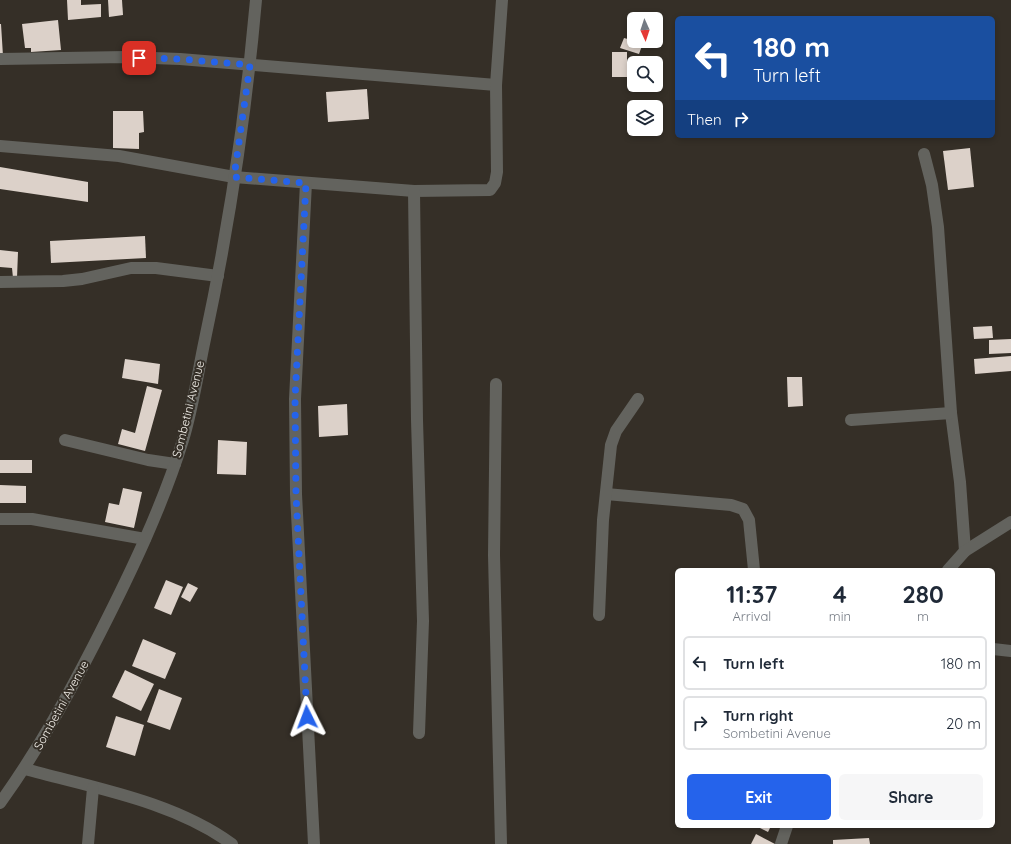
<!DOCTYPE html>
<html lang="en">
<head>
<meta charset="utf-8">
<style>
  body { margin:0; font-family:Quicksand,sans-serif; background:#f6f6f7; color:#1f2937; height:100vh; display:flex; flex-direction:column; font-size:15px; white-space:nowrap }
  * { box-sizing:border-box; margin:0 }
  p { font-size:13px; color:#747a83 }
  .icon { flex:none; width:22px; height:22px; fill:none; stroke:currentColor; stroke-width:2; stroke-linecap:round; stroke-linejoin:round }
  .map { position:relative; flex:1; overflow:hidden }
  .sheet { position:absolute; left:675px; top:568px; width:320px; height:260px; display:flex; flex-direction:column; background:#fff; border-radius:6px; box-shadow:0 2px 6px #0003 }
  .sheet>* { flex:none }
  .guide { position:absolute; left:675px; top:16px; width:320px; height:122px; border-radius:6px; box-shadow:0 2px 6px #0003; background:#1a4fa0; color:#fff; overflow:hidden }
  .needle { width:26px; rotate:177deg }
  .controls { position:absolute; left:627px; top:12px; display:grid; gap:8px }
  .controls a { display:grid; place-items:center; width:36px; height:36px; border-radius:6px; background:#fff; box-shadow:0 2px 6px #0003; font-size:20px }
  .pin { position:absolute; display:grid; place-items:center; width:34px; height:34px; color:#fff; margin:-17px; border-radius:8px; box-shadow:0 2px 6px #0006 }
  .me { position:absolute; width:44px; margin:-22px; rotate:357deg; stroke-linejoin:round; filter:drop-shadow(0 0 3px #0008) }
  .turn { display:flex; align-items:center; gap:14px; height:84px; padding:0 12px; font-size:18px }
  .turn .icon { width:52px; height:52px; stroke-width:2.5 }
  .turn b { display:block; font-size:28px; line-height:34px }
  .then { display:flex; align-items:center; height:38px; padding:0 12px; background:#0003; gap:8px; font-size:15px }
  .eta { display:flex; justify-content:space-evenly; align-items:center; height:68px; text-align:center }
  .eta b { font-size:24px; font-weight:700; line-height:28px }
  .primary-button { display:flex; gap:8px; margin-top:auto; padding:8px 12px }
  .primary-button a { flex:1; height:46px; border-radius:6px; background:#2563eb; color:#fff; font-size:16px; font-weight:700; line-height:46px; text-align:center }
  .primary-button a+a { background:#f6f6f7; color:#1f2937 }
  ul { padding:0; list-style:none }
  li { display:flex; align-items:center; gap:12px; height:54px; margin:0 8px 6px; padding:0 4px; border:2px solid #e0e1e3; border-radius:6px }
  li div { flex:1 }
  li b { display:block; font-size:15px }
  li em { font-style:normal }
  .map>svg:first-child { display:block }
</style>
</head>
<body>
<div class="map">
<svg width="1011" height="844" viewBox="0 0 1011 844">
  <rect width="100%" height="100%" fill="#352f27"/>
  <g fill="#dcd1c9">
    <polygon points="67,0 81,0 81,5 101,4 101,17 68,20"/>
    <polygon points="108,0 122,0 123,15 109,17"/>
    <polygon points="58,20 61,50 31,52 31,48 25,48 22,24"/>
    <polygon points="0,24 1,24 3,56 0,57"/>
    <polygon points="624,38 643,43 639,54 620,48"/>
    <rect x="612" y="52" width="15" height="25"/>
    <polygon points="367,89 369,119 328,122 326,92"/>
    <polygon points="113,111 143,111 144,132 139,133 139,149 113,148"/>
    <polygon points="970,148 974,187 948,190 943,151"/>
    <polygon points="0,167 88,182 88,202 0,189"/>
    <polygon points="145,236 146,258 51,263 50,241"/>
    <polygon points="0,250 18,252 17,278 13,278 12,268 0,267"/>
    <polygon points="992,326 993,338 974,339 973,327"/>
    <polygon points="1011,339 1011,353 989,354 989,340"/>
    <polygon points="1011,356 1011,371 975,374 974,359"/>
    <polygon points="125,359 160,364 158,384 122,378"/>
    <polygon points="787,377 802,377 803,406 788,407"/>
    <polygon points="147,386 162,390 145,451 118,444 122,429 135,433"/>
    <polygon points="347,404 348,435 319,437 318,406"/>
    <polygon points="218,440 247,442 246,475 217,474"/>
    <rect x="0" y="460" width="32" height="13"/>
    <polygon points="0,485 26,486 26,503 0,503"/>
    <polygon points="123,488 142,492 134,528 105,522 109,503 119,505"/>
    <polygon points="166,580 183,587 171,615 154,608"/>
    <polygon points="188,583 198,588 190,602 181,597"/>
    <polygon points="143,639 176,653 165,679 132,666"/>
    <polygon points="125,670 154,684 141,711 112,697"/>
    <polygon points="159,689 182,698 170,730 147,722"/>
    <polygon points="116,716 144,725 135,756 106,747"/>
    <polygon points="756,826 771,826 768,832"/>
    <polygon points="756,834 775,844 751,844"/>
    <polygon points="869,838 870,844 833,844 833,840"/>
  </g>
  <g fill="none" stroke-linecap="round" stroke-linejoin="round">
    <g stroke="#63635e" stroke-width="12">
      <polyline points="0,59 126,57 180,59 496,85"/>
      <polyline points="0,146 119,156 234,177 414,191 490,190 495,183 497,172 496,85 502,0"/>
      <polyline points="924,154 932,185 938,227 951,413 960,482 965,551"/>
      <polyline points="306,183 295,399 296,494 314,844"/>
      <polyline points="414,191 417,420 423,621 419,733"/>
      <polyline points="0,282 63,281 82,279 131,268 156,268 218,276"/>
      <polyline points="496,384 494,555 501,844"/>
      <polyline points="851,420 951,413"/>
      <polyline points="65,440 148,460 175,464"/>
      <polyline points="606,494 731,505 743,509 749,520 754,570"/>
      <polyline points="0,519 32,519 145,539"/>
      <polyline points="948,570 965,551 1011,522"/>
      <polyline points="599,615 603,520 611,445 616,431 638,399"/>
      <polyline points="993,649 1011,651"/>
      <path d="M25,769C94,788 173,801 232,844"/>
      <path d="M0,803C39,749 70,692 100,633C132,570 162,507 183,440C193,407 198,372 205,339C229,227 246,114 256,0"/>
      <polyline points="88,844 93,788"/>
      <polyline points="781,844 787,826"/>
    </g>
  </g>
  <g fill="none" stroke-linecap="round" stroke-linejoin="round">
    <polyline stroke="#2563eb" stroke-width="7" stroke-dasharray="0 12.6" points="139,58 180,59 250,65 234,177 306,183 295,399 296,494 307,717"/>
  </g>
  <g text-anchor="middle" dominant-baseline="central" stroke-width="4" stroke-linejoin="round" paint-order="stroke">
    <g font-size="12" fill="#f2efe9" stroke="#352f27">
      <text transform="translate(188 409) rotate(-76)">Sombetini Avenue</text>
      <text transform="translate(61 705) rotate(-61)">Sombetini Avenue</text>
    </g>
  </g>
</svg>
<div class="controls">
<a><svg class="needle" viewBox="-14 -14 28 28"><path d="M0-13l5 13h-10z" fill="#e53935"/><path d="M0 13l5-13h-10z" fill="#747a83"/></svg></a>
<a><svg class="icon" aria-label="search" viewBox="0 0 24 24"><circle cx="10" cy="10" r="6"/><path d="M15 15l6 6"/></svg></a>
<a><svg class="icon" aria-label="layers" viewBox="0 0 24 24"><path d="M12 4l9 5-9 5-9-5zM3 14l9 5 9-5"/></svg></a>
</div>
<div class="pin" style="left:139px;top:58px;background:#d93025"><svg class="icon" aria-label="arrive" viewBox="0 0 24 24"><path d="M6 21V4h12l-3 4 3 4H6"/></svg></div>
<svg class="me" style="left:307px;top:717px" viewBox="-20 -20 40 40"><path d="M0-17L14 15 0 8-14 15z" fill="#2563eb" stroke="#fff" stroke-width="4"/></svg>
<div class="guide">
<div class="turn"><svg class="icon" aria-label="left" viewBox="0 0 24 24"><path d="M17 20v-9H6M10 6l-5 5 5 5"/></svg><div><b>180 m</b>Turn left</div></div>
<div class="then">Then<svg class="icon" aria-label="right" viewBox="0 0 24 24"><path d="M7 20v-9h11M14 6l5 5-5 5"/></svg></div>
</div>
<section class="sheet">
<div class="eta">
<div><b>11:37</b><p>Arrival</p></div>
<div><b>4</b><p>min</p></div>
<div><b>280</b><p>m</p></div>
</div>
<ul>
<li><svg class="icon" aria-label="left" viewBox="0 0 24 24"><path d="M17 20v-9H6M10 6l-5 5 5 5"/></svg><div><b>Turn left</b></div><em>180 m</em></li>
<li><svg class="icon" aria-label="right" viewBox="0 0 24 24"><path d="M7 20v-9h11M14 6l5 5-5 5"/></svg><div><b>Turn right</b><p>Sombetini Avenue</p></div><em>20 m</em></li>
</ul>
<div class="primary-button"><a>Exit</a><a>Share</a></div>
</section>
</div>
</body>
</html>
